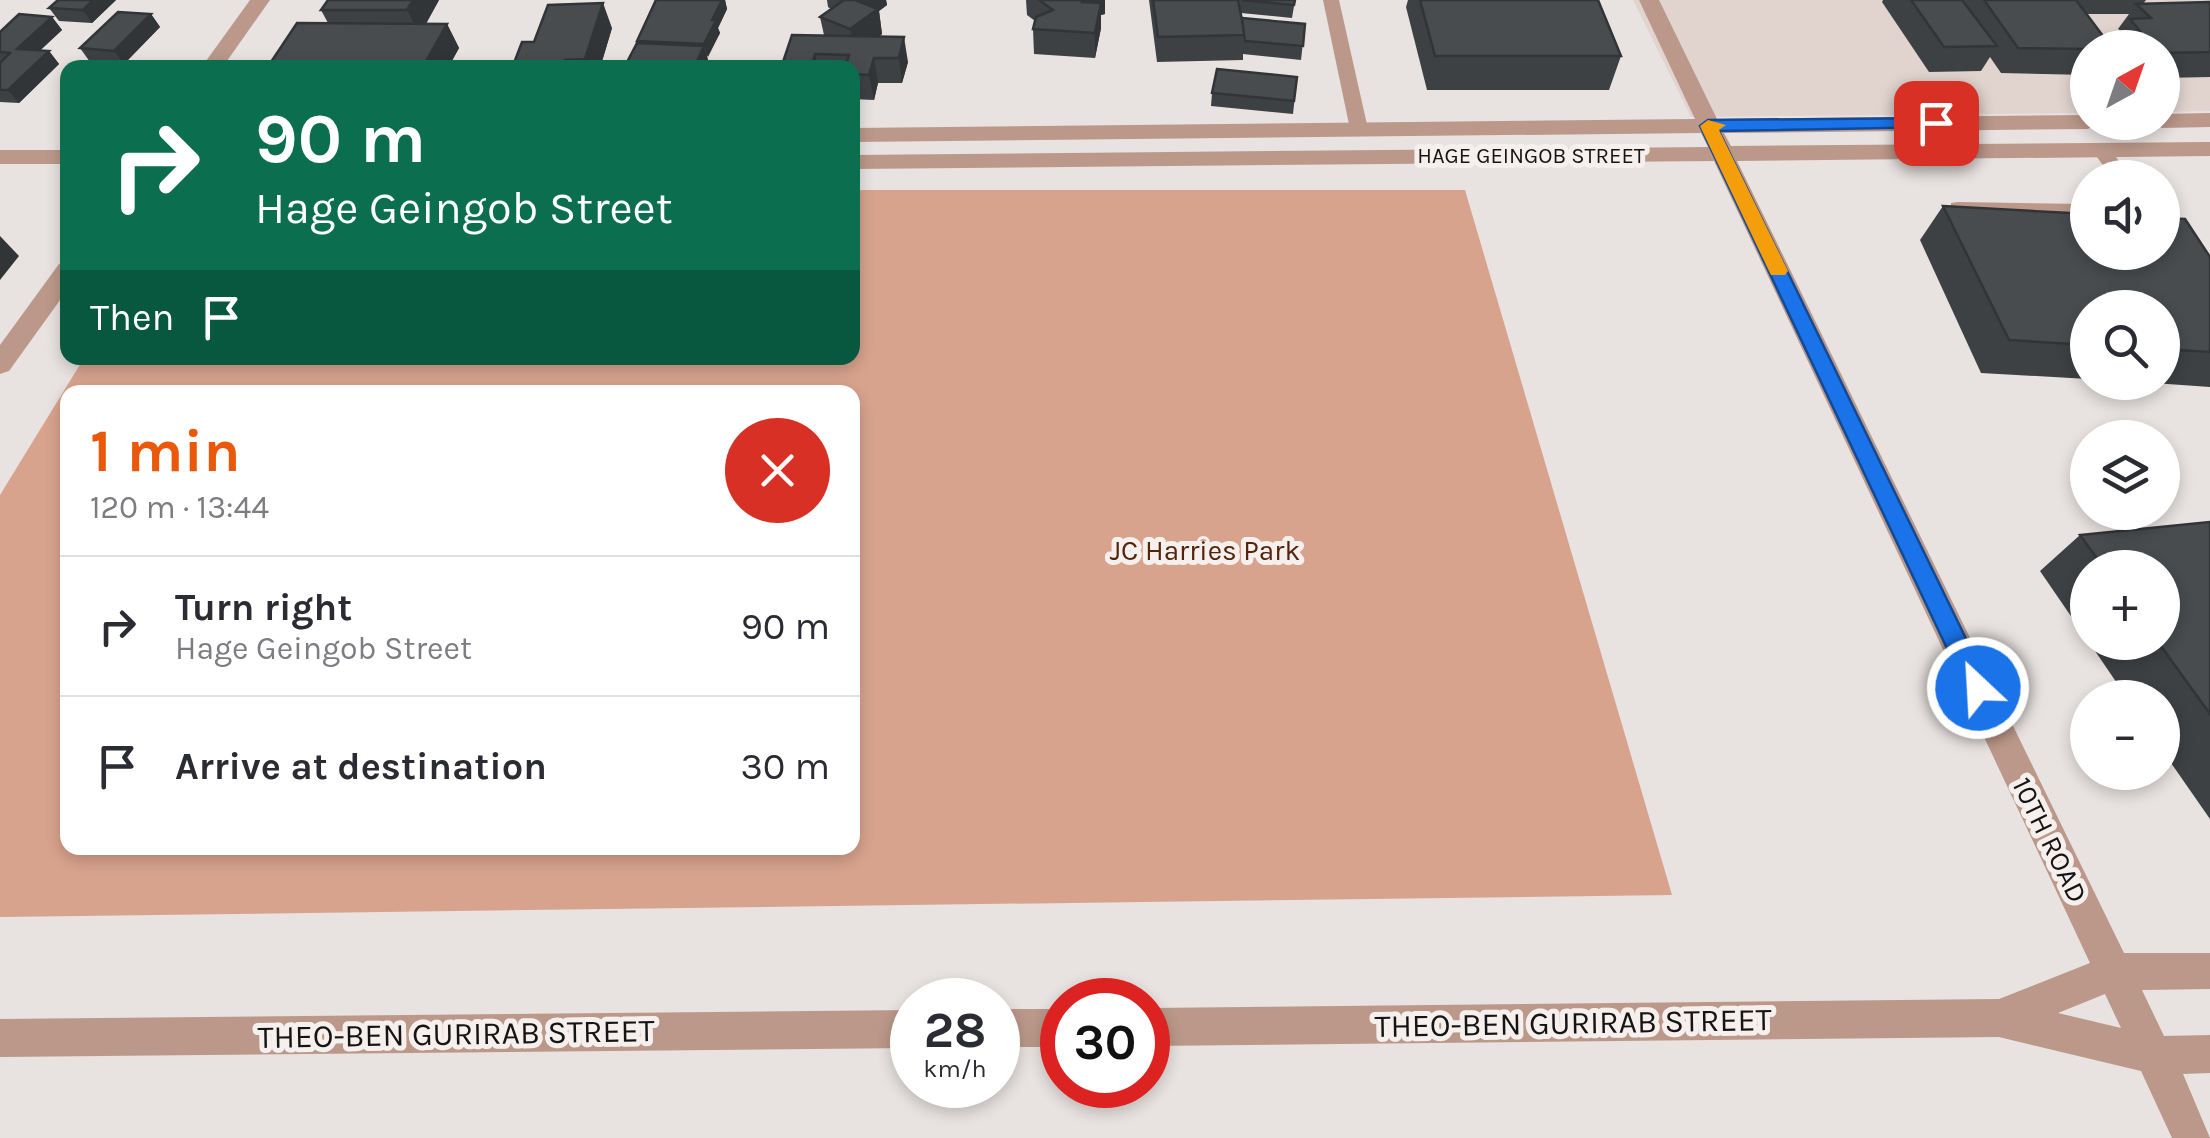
<!DOCTYPE html>
<html lang="en">
<head>
<meta charset="utf-8">
<style>
  body { margin:0; font-family:Karla,sans-serif; background:#f7f7f7; color:#2b2b33; height:100vh; display:flex; flex-direction:column; font-size:38px; white-space:nowrap }
  * { box-sizing:border-box; margin:0 }
  p { font-size:32px; color:#7c7c81 }
  .icon { flex:none; width:55px; height:55px; fill:none; stroke:currentColor; stroke-width:2; stroke-linecap:round; stroke-linejoin:round }
  .map { position:relative; flex:1; overflow:hidden }
  .details { position:absolute; left:60px; top:385px; width:800px; height:470px; display:flex; flex-direction:column; background:#fff; border-radius:20px; box-shadow:0 5px 15px #0003 }
  .details>* { flex:none }
  .hud { position:absolute; left:60px; top:60px; width:800px; height:305px; border-radius:20px; box-shadow:0 5px 15px #0003; background:#0b6e4f; color:#fff; overflow:hidden }
  .needle { width:65px; rotate:40deg }
  .controls { position:absolute; left:2070px; top:30px; display:grid; gap:20px }
  .controls a { display:grid; place-items:center; width:110px; height:110px; border-radius:50%; background:#fff; box-shadow:0 5px 15px #0003; font-size:50px }
  .speed { position:absolute; left:890px; top:978px; display:flex; gap:20px; font-size:50px; font-weight:700; text-align:center }
  .speed>* { display:grid; place-content:center; width:130px; height:130px; border-radius:50%; background:#fff; box-shadow:0 5px 15px #0003; line-height:1 }
  .speed small { font-size:25px; font-weight:400 }
  .speed .limit { border:15px solid #d22; background:#fff; color:#111 }
  .pin { position:absolute; display:grid; place-items:center; width:85px; height:85px; color:#fff; margin:-42px; border-radius:20px; box-shadow:0 5px 15px #0006 }
  .me { position:absolute; width:110px; margin:-55px; rotate:335deg; stroke-linejoin:round; filter:drop-shadow(0 0 8px #0008) }
  .turn { display:flex; align-items:center; gap:35px; height:210px; padding:0 30px; font-size:45px }
  .turn .icon { width:130px; height:130px; stroke-width:2.5 }
  .turn b { display:block; font-size:70px; line-height:85px }
  .then { display:flex; align-items:center; height:95px; padding:0 30px; background:#0003; gap:20px; font-size:38px }
  .round { display:grid; place-items:center; flex:none; width:105px; height:105px; border-radius:52px; background:#f7f7f7 }
  .headline { display:flex; align-items:center; justify-content:space-between; height:170px; padding:0 30px }
  h1 { font-size:60px; font-weight:700; line-height:75px; color:#ea580c }
  ul { padding:0; list-style:none }
  li { display:flex; align-items:center; gap:30px; height:140px; padding:0 30px; border-top:2px solid #e1e1e2 }
  li div { flex:1 }
  li b { display:block; font-size:38px }
  li em { font-style:normal }
  .map>svg:first-child { display:block }
</style>
</head>
<body>
<div class="map">
<svg width="2210" height="1138" viewBox="0 0 2210 1138">
  <rect width="100%" height="100%" fill="#e8e2e0"/>
  <polygon fill="#e1d4ce" points="1633,0 2210,0 2210,111 2163,112 2162,48 2088,48 2087,113 1691,117"/>
  <path fill="#d8a38d" fill-rule="evenodd" d="M853,190H1465L1672,895L0,917V495L84,358H852ZM852,392V848H68V392Z"/>
  <g fill="none" stroke-linecap="round" stroke-linejoin="round">
    <g fill="#bb9889" fill-rule="evenodd">
      <polygon points="1323,0 1339,0 1368,129 1366,133 1359,135 1350,129"/>
      <polygon points="2101,144 2108,146 2131,178 2112,178 2092,150"/>
      <polygon points="1958,202 2088,204 2088,216 1951,213 1951,203"/>
    </g>
    <g fill="#bb9889" fill-rule="evenodd">
      <polygon points="250,0 270,0 222,68 201,68"/>
      <path d="M1639,0H1659L1717,119L2088,115V122H2099L2088,129L1724,133L1731,146L2210,142V156L1737,161L2124,953H2210V989L2142,990L2164,1036L2210,1035V1073L2183,1074L2210,1138H2172L2141,1071L1999,1037L1148,1046V1008L1999,999L2090,963L1714,161L852,169V155L1708,147L1701,133L852,142V128L1695,119ZM2105,994L2121,1028L2058,1013Z"/>
      <polygon points="2210,113 2210,127 2162,128 2152,122 2162,122 2162,114"/>
      <rect x="0" y="150" width="68" height="14"/>
      <polygon points="68,262 68,289 9,371 0,374 0,345 59,264"/>
      <rect x="998" y="1009" width="64" height="38"/>
      <polygon points="912,1010 912,1048 0,1057 0,1019"/>
    </g>
  </g>
  <g fill="#3e4144">
    <polygon points="58,0 116,0 92,23 59,21 49,8"/>
    <polygon points="439,0 426,23 447,24 459,48 448,68 267,68 328,23 321,10"/>
    <polygon points="655,0 725,0 727,9 718,28 720,33 707,57 708,60 704,68 624,68 638,43 637,41"/>
    <polygon points="827,0 886,0 887,5 879,11 882,34 879,37 908,62 902,83 878,83 874,100 852,99 852,68 781,68 824,35 820,17 831,9 828,7"/>
    <polygon points="1026,0 1105,0 1105,14 1101,15 1101,28 1095,58 1034,54 1033,29 1035,21 1027,15"/>
    <polygon points="1149,0 1295,0 1292,18 1241,13 1242,18 1305,24 1301,60 1243,54 1243,60 1157,62"/>
    <polygon points="1408,0 1598,0 1621,56 1609,90 1427,90 1406,7"/>
    <polygon points="1883,0 2146,0 2143,4 2210,2 2210,77 2162,78 2162,48 2115,48 2111,43 2121,31 2118,29 2129,14 2086,14 2088,75 2001,73 1990,57 1981,71 1929,72 1882,2"/>
    <polygon points="151,14 160,27 124,64 90,62 80,48"/>
    <polygon points="52,17 62,30 40,50 49,51 59,64 19,103 0,102 0,52"/>
    <polygon points="612,28 600,68 516,68 514,63"/>
    <polygon points="1297,77 1293,114 1211,106 1212,93"/>
    <polygon points="1943,206 2210,257 2210,387 2139,382 2162,382 2162,308 2088,308 2088,379 1981,373 1920,240"/>
    <polygon points="2210,522 2210,819 2162,750 2162,698 2127,698 2089,642 2162,642 2162,568 2088,568 2088,641 2040,571 2080,535"/>
  </g>
  <g fill="#323537">
    <polygon points="93,0 116,0 92,23 83,10"/>
    <polygon points="413,0 439,0 420,35 407,10"/>
    <polygon points="718,0 725,0 727,9 718,28 720,33 708,57 704,44"/>
    <polygon points="855,0 886,0 887,5 879,11 882,34 855,54 850,29"/>
    <polygon points="1083,0 1105,0 1105,14 1101,15 1101,28 1095,58 1095,33 1084,21"/>
    <polygon points="603,3 612,28 600,68 588,68 585,59"/>
    <polygon points="151,14 160,27 124,64 114,51"/>
    <polygon points="52,17 62,30 28,62 17,49"/>
    <polygon points="447,24 459,48 448,68 422,68"/>
    <polygon points="904,37 908,62 902,83 899,58"/>
    <polygon points="704,46 708,60 704,68 694,68"/>
    <polygon points="49,51 59,64 19,103 8,90"/>
    <polygon points="815,54 818,68 811,68"/>
    <polygon points="874,58 878,83 874,100 869,75"/>
    <polygon points="0,236 19,256 0,280"/>
  </g>
  <g fill="#484c4f" stroke="#323537" stroke-width="2.5">
    <polygon points="58,0 93,0 83,10 49,8"/>
    <polygon points="328,0 413,0 407,10 321,10"/>
    <polygon points="656,0 722,0 712,20 716,20 704,44 637,41"/>
    <polygon points="844,0 855,0 878,9 850,29 820,17"/>
    <polygon points="1039,0 1083,0 1082,2 1101,3 1095,33 1033,29 1036,17 1053,10"/>
    <polygon points="1153,0 1238,0 1245,35 1158,37"/>
    <polygon points="1242,0 1295,0 1294,5"/>
    <polygon points="1420,0 1598,0 1621,56 1435,56"/>
    <polygon points="1911,0 1962,0 1997,46 1944,47"/>
    <polygon points="1984,0 2076,0 2112,48 2088,48 2088,49 2018,48"/>
    <polygon points="2210,2 2210,52 2162,53 2162,48 2154,48 2130,19 2151,18 2136,4"/>
    <polygon points="603,3 585,59 565,60 562,68 521,68 523,62 514,63 522,42 534,42 548,5"/>
    <polygon points="118,12 151,14 114,51 80,48"/>
    <polygon points="19,14 52,17 17,49 49,51 8,90 0,90 0,63 10,53 0,52 0,32"/>
    <polygon points="1242,18 1305,24 1303,46 1245,41"/>
    <polygon points="297,23 447,24 422,68 267,68"/>
    <polygon points="792,35 904,37 899,58 874,58 869,75 852,74 852,68 845,68 849,55 815,54 811,68 781,68"/>
    <polygon points="637,43 704,46 694,68 624,68"/>
    <polygon points="1217,69 1297,77 1294,101 1212,93"/>
    <polygon points="1943,206 2088,214 2088,252 2162,252 2162,218 2185,219 2210,257 2210,352 2162,349 2162,308 2088,308 2088,345 2009,340"/>
    <polygon points="2210,522 2210,714 2158,642 2162,642 2162,568 2104,568 2080,535"/>
  </g>
  <polygon fill="#1a73e8" stroke="#114b97" stroke-width="2.5" points="1936,118 1944,123 1942,127 1719,131 1990,688 1978,698 1969,695 1700,126 1708,120"/>
  <polygon fill="#f59e0b" points="1708,120 1726,125 1719,130 1788,271 1785,275 1771,275 1769,271 1700,126"/>
  <g text-anchor="middle" dominant-baseline="central" stroke-width="10" stroke-linejoin="round" paint-order="stroke">
    <g font-size="22" fill="#151313" stroke="#f5f0ed">
      <text x="1531" y="156">HAGE GEINGOB STREET</text>
    </g>
    <g font-size="28" fill="#55230a" stroke="#f5f0ed">
      <text x="1205" y="550">JC Harries Park</text>
    </g>
    <g font-size="28" fill="#151313" stroke="#f5f0ed">
      <text transform="translate(2050 840) rotate(64)">10TH ROAD</text>
    </g>
    <g font-size="32" fill="#151313" stroke="#f5f0ed">
      <text transform="translate(1573 1023) rotate(-1)">THEO-BEN GURIRAB STREET</text>
      <text transform="translate(456 1034) rotate(-1)">THEO-BEN GURIRAB STREET</text>
    </g>
  </g>
</svg>
<div class="controls">
<a><svg class="needle" viewBox="-14 -14 28 28"><path d="M0-13l5 13h-10z" fill="#e53935"/><path d="M0 13l5-13h-10z" fill="#7c7c81"/></svg></a>
<a><svg class="icon" aria-label="sound" viewBox="0 0 24 24"><path d="M4 9h4l5-4v14l-5-4H4zM17 9q2 3 0 6"/></svg></a>
<a><svg class="icon" aria-label="search" viewBox="0 0 24 24"><circle cx="10" cy="10" r="6"/><path d="M15 15l6 6"/></svg></a>
<a><svg class="icon" aria-label="layers" viewBox="0 0 24 24"><path d="M12 4l9 5-9 5-9-5zM3 14l9 5 9-5"/></svg></a>
<a>+</a>
<a>−</a>
</div>
<div class="speed"><div>28<small>km/h</small></div><div class="limit">30</div></div>
<div class="pin" style="left:1936px;top:123px;background:#d93025"><svg class="icon" aria-label="arrive" viewBox="0 0 24 24"><path d="M6 21V4h12l-3 4 3 4H6"/></svg></div>
<svg class="me" style="left:1978px;top:688px" viewBox="-20 -20 40 40"><circle r="17" fill="#1a73e8" stroke="#fff" stroke-width="3"/><path d="M0-11L8 9 0 5-8 9z" fill="#fff"/></svg>
<div class="hud">
<div class="turn"><svg class="icon" aria-label="right" viewBox="0 0 24 24"><path d="M7 20v-9h11M14 6l5 5-5 5"/></svg><div><b>90 m</b>Hage Geingob Street</div></div>
<div class="then">Then<svg class="icon" aria-label="arrive" viewBox="0 0 24 24"><path d="M6 21V4h12l-3 4 3 4H6"/></svg></div>
</div>
<section class="details">
<div class="headline"><div><h1>1 min</h1><p>120 m · 13:44</p></div><a class="round" style="background:#d93025;color:#fff"><svg class="icon" aria-label="close" viewBox="0 0 24 24"><path d="M6 6l12 12M18 6L6 18"/></svg></a></div>
<ul>
<li><svg class="icon" aria-label="right" viewBox="0 0 24 24"><path d="M7 20v-9h11M14 6l5 5-5 5"/></svg><div><b>Turn right</b><p>Hage Geingob Street</p></div><em>90 m</em></li>
<li><svg class="icon" aria-label="arrive" viewBox="0 0 24 24"><path d="M6 21V4h12l-3 4 3 4H6"/></svg><div><b>Arrive at destination</b></div><em>30 m</em></li>
</ul>
</section>
</div>
</body>
</html>
